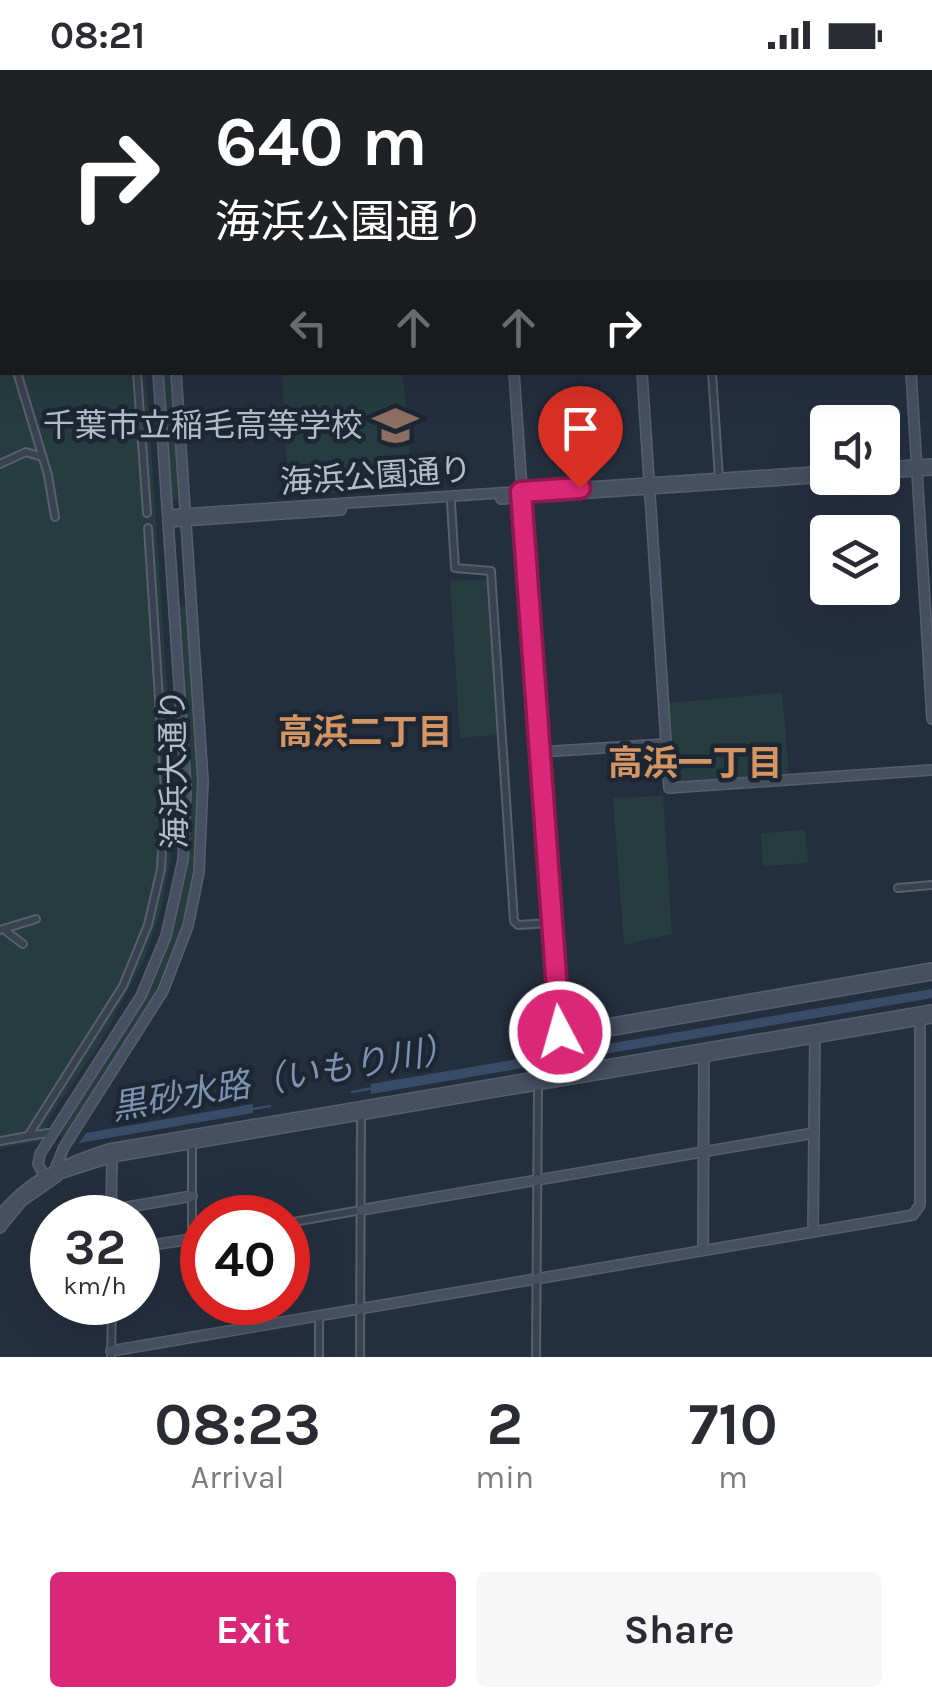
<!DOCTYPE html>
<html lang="en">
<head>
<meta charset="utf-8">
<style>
  body { margin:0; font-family:Karla,"Noto Sans JP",sans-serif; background:#f7f7f7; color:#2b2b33; height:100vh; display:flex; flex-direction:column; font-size:38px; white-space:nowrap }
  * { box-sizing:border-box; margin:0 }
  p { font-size:32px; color:#7c7c81 }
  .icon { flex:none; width:55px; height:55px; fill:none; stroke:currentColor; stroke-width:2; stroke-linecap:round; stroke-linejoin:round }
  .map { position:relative; height:1287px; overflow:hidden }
  .drawer { display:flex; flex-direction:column; background:#fff; flex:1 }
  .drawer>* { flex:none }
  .guide { position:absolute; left:0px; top:0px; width:932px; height:305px; box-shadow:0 10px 40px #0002; background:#202124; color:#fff; overflow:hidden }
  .controls { position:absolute; left:810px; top:335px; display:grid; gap:20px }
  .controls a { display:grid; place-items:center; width:90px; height:90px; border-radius:10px; background:#fff; box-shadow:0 10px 40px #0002; font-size:50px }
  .speed { position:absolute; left:30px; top:1125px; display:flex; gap:20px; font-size:50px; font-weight:700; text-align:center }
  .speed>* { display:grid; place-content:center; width:130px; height:130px; border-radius:50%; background:#fff; box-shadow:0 10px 40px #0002; line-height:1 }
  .speed small { font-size:25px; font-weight:400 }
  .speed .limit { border:15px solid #d22; background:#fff; color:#111 }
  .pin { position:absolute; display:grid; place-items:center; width:85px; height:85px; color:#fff; margin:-102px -42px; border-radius:50% 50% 50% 0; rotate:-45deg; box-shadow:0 0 10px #0007 }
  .pin .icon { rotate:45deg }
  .me { position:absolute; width:110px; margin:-55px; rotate:354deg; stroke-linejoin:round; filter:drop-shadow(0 0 8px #0008) }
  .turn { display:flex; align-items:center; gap:35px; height:210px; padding:0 50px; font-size:45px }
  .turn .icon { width:130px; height:130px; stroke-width:2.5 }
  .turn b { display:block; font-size:70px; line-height:85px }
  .lanes { display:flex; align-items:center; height:95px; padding:0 50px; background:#0003; justify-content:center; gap:50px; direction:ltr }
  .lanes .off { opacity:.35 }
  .eta { display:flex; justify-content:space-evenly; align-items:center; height:170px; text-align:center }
  .eta b { font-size:60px; font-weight:700; line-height:70px }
  .cta { display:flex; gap:20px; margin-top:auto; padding:20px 50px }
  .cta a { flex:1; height:115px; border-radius:10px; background:#db2777; color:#fff; font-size:40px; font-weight:700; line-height:115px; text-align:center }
  .cta a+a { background:#f7f7f7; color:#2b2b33 }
  .status { display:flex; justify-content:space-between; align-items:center; height:70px; padding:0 50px; background:#fff; direction:ltr }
  .status svg { height:28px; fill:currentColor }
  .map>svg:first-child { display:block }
</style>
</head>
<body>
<div class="status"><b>08:21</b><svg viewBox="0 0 49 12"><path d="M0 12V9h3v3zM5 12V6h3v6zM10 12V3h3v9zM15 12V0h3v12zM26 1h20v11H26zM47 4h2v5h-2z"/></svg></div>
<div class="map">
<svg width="932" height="1287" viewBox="0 0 932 1287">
  <rect width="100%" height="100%" fill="#242f3e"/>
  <g fill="#263c3f">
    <polygon points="0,0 126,0 2,2 2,302 146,303 174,720 171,788 161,839 143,892 100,973 51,1045 41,1071 0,1078"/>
    <polygon points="162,303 172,303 178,429 171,429"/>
    <polygon points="397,303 403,305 413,417 289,426 282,303"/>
    <polygon points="487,509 497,665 460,668 450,511"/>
    <path d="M187,536L200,711L196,799L185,851L159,921L69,1062L61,1067L62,1057C93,1010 127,965 151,914C208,795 186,664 178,537Z"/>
    <polygon points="782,623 789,704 678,713 672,709 668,633"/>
    <polygon points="663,726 672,864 624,875 613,728"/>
    <polygon points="805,760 808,793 763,796 761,763"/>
  </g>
  <g fill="#394c67">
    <polygon points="932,919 932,928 371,1024 371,1014"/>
    <polygon points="253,1034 253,1043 79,1073 86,1063"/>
  </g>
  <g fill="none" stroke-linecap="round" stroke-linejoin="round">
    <g stroke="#394c67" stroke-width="2.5">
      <polyline points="0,96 2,98"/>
      <polyline points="352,1022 374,1018"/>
      <polyline points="253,1039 270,1036"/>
    </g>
    <defs>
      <g id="street">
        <polyline points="10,0 10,2"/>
        <polyline points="105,0 105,2"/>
        <polyline points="117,0 117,2"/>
        <polyline points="17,302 48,405 55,447"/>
        <polyline points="137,302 147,443"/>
        <polyline points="712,302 719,408"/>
        <polyline points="0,394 26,382 42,387"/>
        <polyline points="451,432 455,498 491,501 514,851 518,855 550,853"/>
        <polyline points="898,818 932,815"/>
        <polyline points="0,860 36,849"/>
        <polyline points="7,862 23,874"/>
        <polyline points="48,1063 28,1066 123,916 148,855 161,799 165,722 148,458"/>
        <polyline points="0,1071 28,1066"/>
        <polyline points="192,1073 192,1169 202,1167"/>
        <polyline points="288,1153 361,1140"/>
        <polyline points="319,1246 319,1287"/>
        <polyline points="111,1287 112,1232"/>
        <polyline points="360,1287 361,1043"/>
        <polyline points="536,1287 538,1014"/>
      </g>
      <g id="secondary">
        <polyline points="139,0 139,2"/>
        <polyline points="156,0 156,2"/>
        <polyline points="494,0 494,2"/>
        <polyline points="890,0 890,2"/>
        <polyline points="930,163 932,163"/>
        <polyline points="158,302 186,718 183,790 166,866 141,926 40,1084 38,1094 43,1103 53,1106 112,1087 932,948"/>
        <polyline points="514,302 559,962 573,967 932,905"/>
        <polyline points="642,302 669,718 932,700"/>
        <polyline points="911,302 932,649"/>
        <polyline points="882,397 932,394"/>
        <polyline points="882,403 932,400"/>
        <polyline points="501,429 828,407"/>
        <polyline points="168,445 828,401"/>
        <polyline points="168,452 341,440"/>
        <polyline points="540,682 666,674"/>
        <polyline points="568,964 571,960 932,898"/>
        <polyline points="54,1102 64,1077 163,921 188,856 199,802 203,711 176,302"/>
        <polyline points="111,1140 192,1126"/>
        <polyline points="361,1140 814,1063"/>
        <path d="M0,1145C28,1110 67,1092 109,1079L932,940"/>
        <polyline points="111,1148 112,1087"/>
        <polyline points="0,1158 22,1131 58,1106"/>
        <polyline points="813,1161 815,963"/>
        <polyline points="138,1177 192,1169"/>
        <polyline points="703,1180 704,981"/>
        <polyline points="111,1281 913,1145 920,1135 920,942"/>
      </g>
    </defs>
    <use href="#street" stroke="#565f6c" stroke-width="10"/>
    <use href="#secondary" stroke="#565f6c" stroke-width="12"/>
    <use href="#street" stroke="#38414e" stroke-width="6"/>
    <use href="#secondary" stroke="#465061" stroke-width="9"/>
  </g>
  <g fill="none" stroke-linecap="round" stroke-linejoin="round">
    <defs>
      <polyline id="route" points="560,962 521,422 580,418"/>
    </defs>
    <use href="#route" stroke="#8e194d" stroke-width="25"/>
    <use href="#route" stroke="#db2777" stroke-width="18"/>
  </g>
  <defs>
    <symbol id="school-bare" viewBox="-9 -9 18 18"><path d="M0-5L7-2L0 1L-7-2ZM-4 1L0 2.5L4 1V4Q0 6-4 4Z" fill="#8d6e63" stroke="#1d2633" stroke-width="2.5" paint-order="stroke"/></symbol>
  </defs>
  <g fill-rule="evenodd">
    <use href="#school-bare" x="364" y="324" width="63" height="63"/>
  </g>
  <g text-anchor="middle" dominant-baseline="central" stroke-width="9" stroke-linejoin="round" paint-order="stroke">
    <g font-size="32" fill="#b4bcc9" stroke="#1d2633" text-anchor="end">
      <text x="363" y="355">千葉市立稲毛高等学校</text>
    </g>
    <g font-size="32" fill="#b4bcc9" stroke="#1d2633">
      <text transform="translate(376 406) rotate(-4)">海浜公園通り</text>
      <text transform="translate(174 699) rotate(-91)">海浜大通り</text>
    </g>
    <g font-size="35" font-weight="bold" fill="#d59563" stroke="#1d2633">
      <text x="365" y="662">高浜二丁目</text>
      <text x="695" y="693">高浜一丁目</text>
    </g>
    <g font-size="35" font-style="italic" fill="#7c92b1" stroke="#1d2633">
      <text transform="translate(284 1008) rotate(-10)">黒砂水路（いもり川）</text>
    </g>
  </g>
</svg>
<div class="controls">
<a><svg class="icon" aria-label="sound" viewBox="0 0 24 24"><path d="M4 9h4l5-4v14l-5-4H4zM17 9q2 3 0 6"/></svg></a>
<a><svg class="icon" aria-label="layers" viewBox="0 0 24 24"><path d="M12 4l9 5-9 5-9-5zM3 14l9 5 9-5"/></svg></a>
</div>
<div class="speed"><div>32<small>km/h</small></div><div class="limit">40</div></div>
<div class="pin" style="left:580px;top:418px;background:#d93025"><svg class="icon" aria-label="arrive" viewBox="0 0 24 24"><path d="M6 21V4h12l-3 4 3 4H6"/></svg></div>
<svg class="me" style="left:560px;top:962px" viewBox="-20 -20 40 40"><circle r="17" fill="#db2777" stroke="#fff" stroke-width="3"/><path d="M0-11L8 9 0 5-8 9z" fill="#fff"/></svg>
<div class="guide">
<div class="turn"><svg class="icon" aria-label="right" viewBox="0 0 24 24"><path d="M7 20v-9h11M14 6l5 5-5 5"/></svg><div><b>640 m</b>海浜公園通り</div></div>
<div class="lanes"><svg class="icon off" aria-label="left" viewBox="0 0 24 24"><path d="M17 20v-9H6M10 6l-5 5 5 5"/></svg><svg class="icon off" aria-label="ahead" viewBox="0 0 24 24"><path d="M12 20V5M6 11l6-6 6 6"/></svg><svg class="icon off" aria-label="ahead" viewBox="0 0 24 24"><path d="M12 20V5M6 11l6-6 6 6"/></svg><svg class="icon" aria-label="right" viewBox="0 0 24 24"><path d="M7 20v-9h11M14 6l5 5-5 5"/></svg></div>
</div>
</div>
<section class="drawer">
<div class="eta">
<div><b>08:23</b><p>Arrival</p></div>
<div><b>2</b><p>min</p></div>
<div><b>710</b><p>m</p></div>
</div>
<div class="cta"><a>Exit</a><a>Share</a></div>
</section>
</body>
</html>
